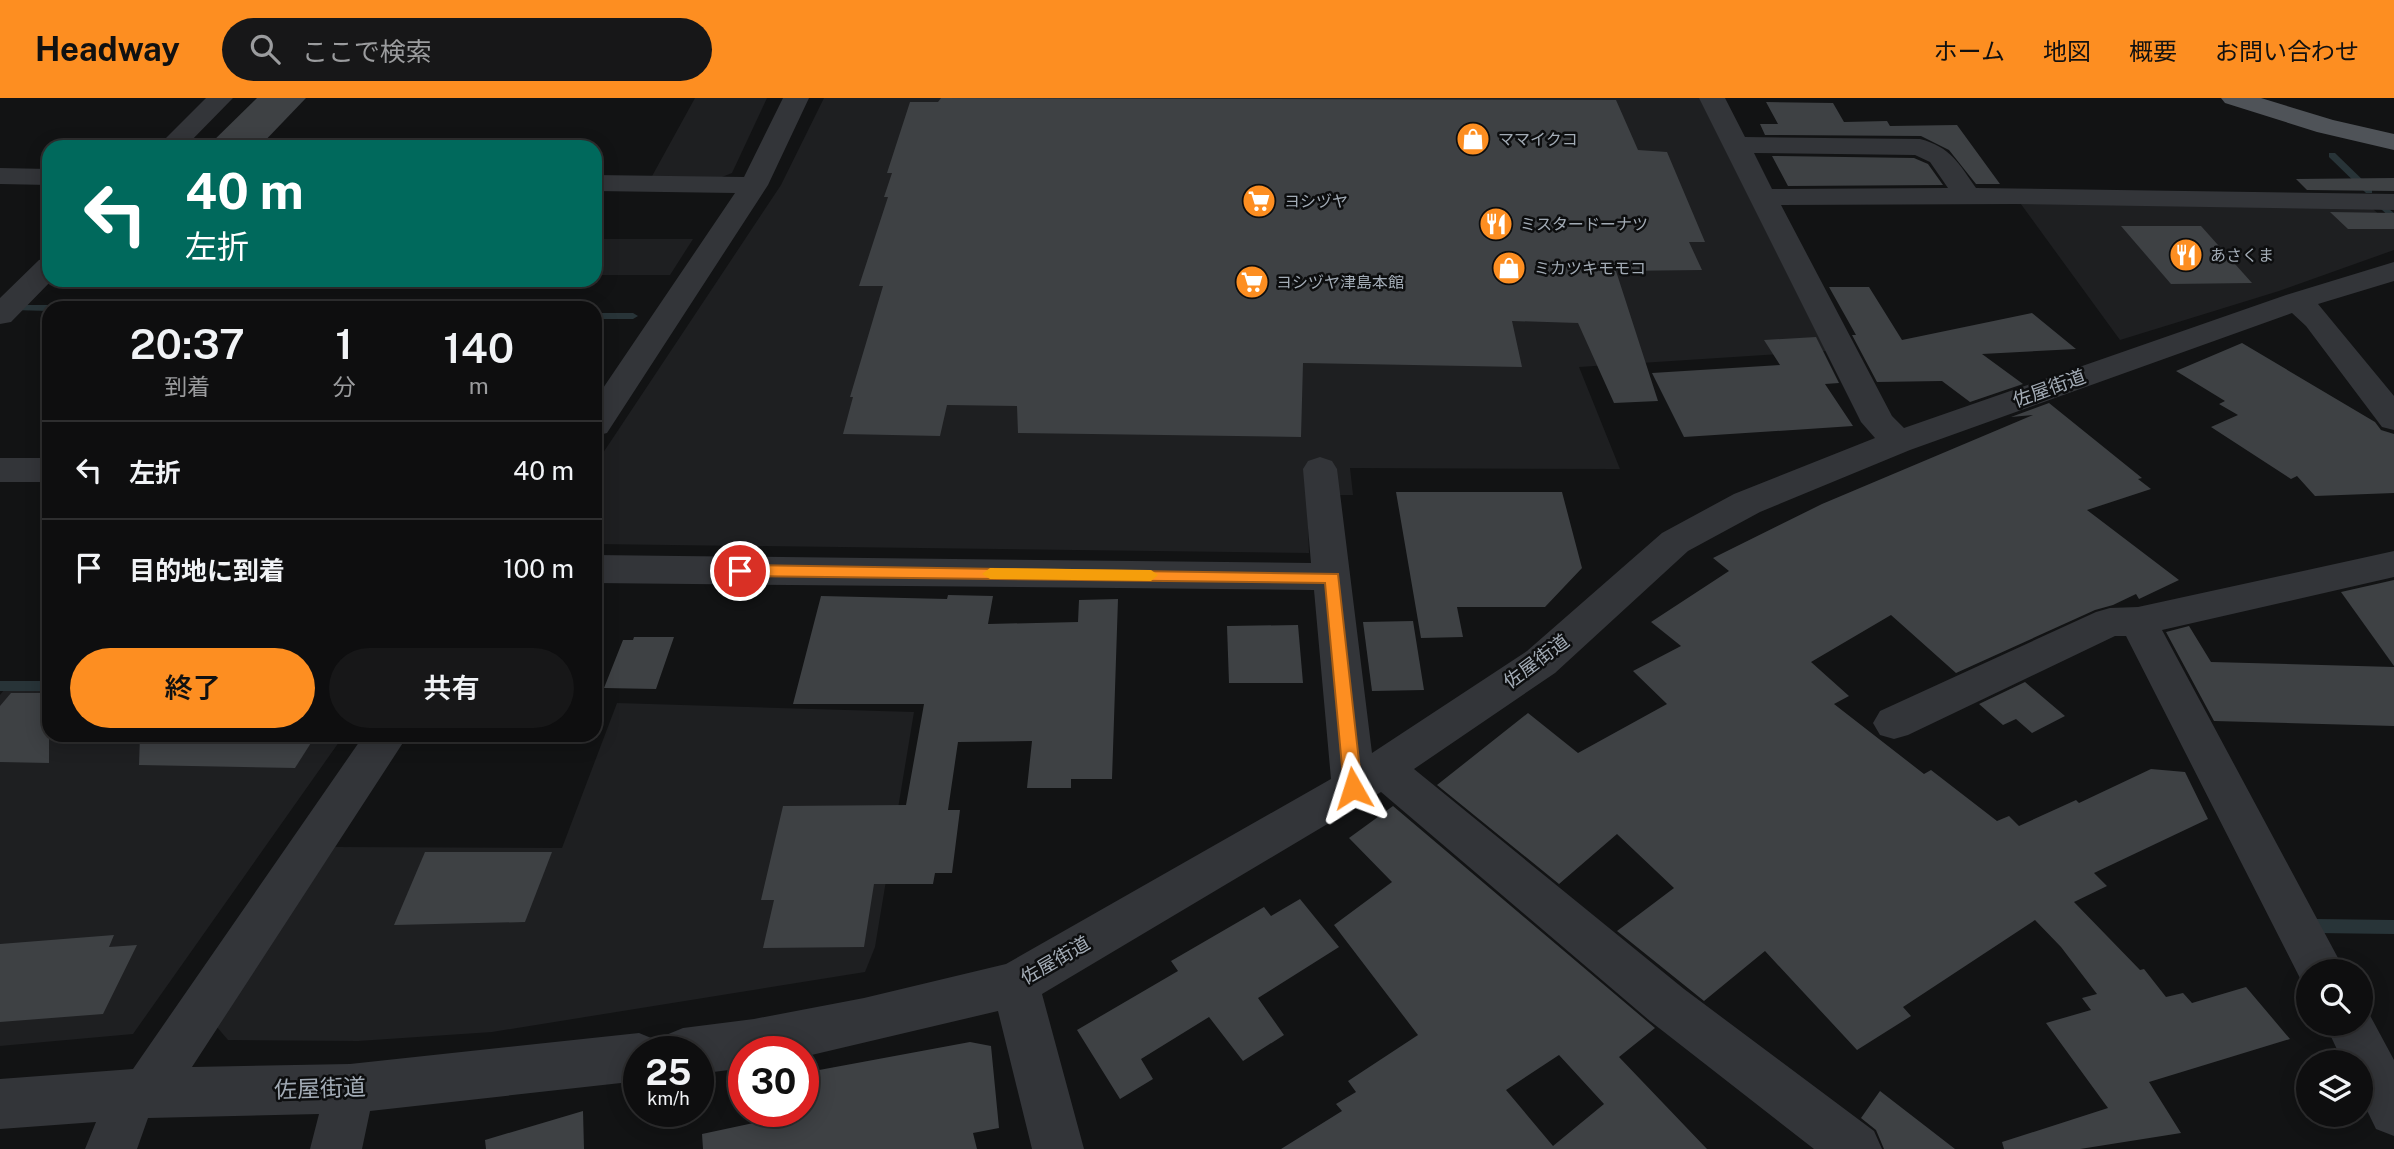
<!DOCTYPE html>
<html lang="ja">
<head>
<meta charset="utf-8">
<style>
  body { margin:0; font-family:"Public Sans","Noto Sans JP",sans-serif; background:#171718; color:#f1f3f6; height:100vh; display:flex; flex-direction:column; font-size:26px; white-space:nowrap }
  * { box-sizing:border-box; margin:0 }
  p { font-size:23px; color:#9b9c9e }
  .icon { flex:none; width:38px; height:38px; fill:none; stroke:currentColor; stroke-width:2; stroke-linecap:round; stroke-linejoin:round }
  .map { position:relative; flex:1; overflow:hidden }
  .sheet { position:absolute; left:42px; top:203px; width:560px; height:441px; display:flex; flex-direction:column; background:#0e0e0f; border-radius:21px; box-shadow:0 4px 18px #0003,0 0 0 2px #2e2e2f }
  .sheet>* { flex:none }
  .hud { position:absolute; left:42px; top:42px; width:560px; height:147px; border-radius:21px; box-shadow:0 4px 18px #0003,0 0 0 2px #2e2e2f; background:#00695c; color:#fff; overflow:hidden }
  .controls { position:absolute; left:2296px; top:861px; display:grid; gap:14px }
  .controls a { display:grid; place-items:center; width:77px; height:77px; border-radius:50%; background:#0e0e0f; box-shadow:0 4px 18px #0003,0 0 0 2px #2e2e2f; font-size:35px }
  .speed { position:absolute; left:623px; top:938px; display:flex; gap:14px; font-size:35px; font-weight:700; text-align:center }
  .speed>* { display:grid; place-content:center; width:91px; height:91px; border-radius:50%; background:#0e0e0f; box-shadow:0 4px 18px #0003,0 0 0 2px #2e2e2f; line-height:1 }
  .speed small { font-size:18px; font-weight:400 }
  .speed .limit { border:10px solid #d22; background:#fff; color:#111 }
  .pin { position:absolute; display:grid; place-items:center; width:60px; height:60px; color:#fff; margin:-30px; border:4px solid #fff; border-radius:50%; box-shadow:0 2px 7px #0007 }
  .me { position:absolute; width:77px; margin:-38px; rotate:354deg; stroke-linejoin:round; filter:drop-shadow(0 0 5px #0008) }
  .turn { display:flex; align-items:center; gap:24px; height:147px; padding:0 28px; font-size:32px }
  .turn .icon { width:91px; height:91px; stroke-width:2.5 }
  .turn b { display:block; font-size:49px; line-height:60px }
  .eta { display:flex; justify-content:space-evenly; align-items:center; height:119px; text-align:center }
  .eta b { font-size:42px; font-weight:600; line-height:49px }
  .cta { display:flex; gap:14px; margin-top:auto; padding:14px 28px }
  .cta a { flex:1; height:80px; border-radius:42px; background:#fd8e21; color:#111; font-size:28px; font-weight:600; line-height:80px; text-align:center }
  .cta a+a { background:#171718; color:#f1f3f6 }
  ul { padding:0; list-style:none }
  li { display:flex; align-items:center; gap:21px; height:98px; padding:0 28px; border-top:2px solid #2e2e2f }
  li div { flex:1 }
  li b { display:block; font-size:26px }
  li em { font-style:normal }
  header { display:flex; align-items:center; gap:42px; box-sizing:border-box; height:98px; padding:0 35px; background:#fd8e21; color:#111 }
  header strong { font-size:33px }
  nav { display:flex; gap:38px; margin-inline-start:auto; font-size:24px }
  .search { width:490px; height:63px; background:#171718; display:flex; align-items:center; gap:18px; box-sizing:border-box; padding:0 24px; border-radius:38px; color:#9b9c9e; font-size:26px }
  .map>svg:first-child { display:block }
</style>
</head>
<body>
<header>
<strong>Headway</strong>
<div class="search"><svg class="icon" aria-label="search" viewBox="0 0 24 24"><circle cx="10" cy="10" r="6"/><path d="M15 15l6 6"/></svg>ここで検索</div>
<nav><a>ホーム</a><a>地図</a><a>概要</a><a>お問い合わせ</a></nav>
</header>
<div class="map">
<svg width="2394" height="1051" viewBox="0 0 2394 1051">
  <rect width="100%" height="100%" fill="#121314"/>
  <g fill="#1e1f21">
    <polygon points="695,0 767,0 732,75 717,81 651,80"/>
    <polygon points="824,0 1704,0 1826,253 1579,269 1620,371 1350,370 1353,397 1307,397 1309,455 595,446 595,367 781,87"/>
    <polygon points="2015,98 2362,101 2394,130 2394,152 2279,193 2120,242"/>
    <polygon points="595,141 693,141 670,177 595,177"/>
    <polygon points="4,592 49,592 49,637 344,637 133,936 0,948 0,597"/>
    <polygon points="617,605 914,614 875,849 865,874 492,934 358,943 228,942 216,928 335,749 562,750"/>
  </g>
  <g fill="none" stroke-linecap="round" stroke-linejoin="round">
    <g fill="#283438" fill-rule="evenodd">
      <polygon points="2329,55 2335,55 2372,91 2372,95 2366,95 2329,59"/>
      <polygon points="2385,108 2394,115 2394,123 2381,111"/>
      <polygon points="16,207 49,207 54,210 49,210 49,213 13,212 11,210"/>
      <polygon points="595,215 633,215 638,218 633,221 595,221"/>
      <rect x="0" y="583" width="49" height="10"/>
      <polygon points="2316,821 2394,822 2394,836 2316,835 2311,833 2309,828 2311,823"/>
    </g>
  </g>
  <g fill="#3e4144" fill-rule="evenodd">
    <polygon points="257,0 306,0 259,49 207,49"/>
    <polygon points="941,0 1616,2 1638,52 1667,54 1705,144 1689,144 1702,172 1616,173 1658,303 1614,305 1578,225 1512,223 1522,269 1303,265 1301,339 1018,335 1017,308 947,307 940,338 843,336 853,299 850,299 883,188 859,188 888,99 884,99 892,75 887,75 910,4 938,4"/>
    <polygon points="1766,4 1833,5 1844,24 1887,23 1890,28 1957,27 2000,86 1976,86 1949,52 1921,38 1765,37 1760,26 1778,26"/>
    <polygon points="1772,58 1914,60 1928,66 1943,87 1788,88"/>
    <polygon points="2394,80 2394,93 2307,92 2296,81"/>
    <polygon points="2330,114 2394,115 2394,131 2348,131"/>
    <polygon points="2121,128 2201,128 2252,185 2171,186"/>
    <polygon points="1829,189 1869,189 1902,242 2032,215 2076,251 1982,256 2023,286 1970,304 1942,283 1877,284 1852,237 1856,237"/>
    <polygon points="1816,239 1839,285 1825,286 1853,328 1684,339 1652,275 1780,267 1764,242"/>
    <polygon points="2242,245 2375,324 2381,332 2394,336 2394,395 2315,398 2297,378 2291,381 2211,329 2238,317 2219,306 2225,303 2176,273"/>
    <polygon points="2049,305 2142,380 2138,381 2151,391 2087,412 2179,482 2139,501 2136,496 2113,507 2095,512 1956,575 1891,517 1811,564 1849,598 1834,606 1924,676 1931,672 1997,723 2009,718 2019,728 2076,702 2079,705 2151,671 2185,674 2208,721 2094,775 2107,788 2074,804 2140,872 2144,871 2166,899 2183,895 2192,905 2246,889 2290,941 2149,984 2181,1035 2080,1051 2004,1051 2002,1044 2108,1010 2046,925 2091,912 2082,900 2097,896 2061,849 2035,822 1903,909 1911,918 1857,952 1765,853 1704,903 1617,833 1674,790 1617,736 1559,786 1437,687 1528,615 1578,655 1667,606 1633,573 1681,548 1651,524 1729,473 1713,460 1822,406 2033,317 2011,319"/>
    <polygon points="1396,394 1562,394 1582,470 1545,509 1457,509 1463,539 1421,540"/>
    <polygon points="2394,482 2394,568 2341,494"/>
    <polygon points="948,497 993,498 988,526 1078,524 1079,502 1118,501 1112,681 1071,681 1071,690 1027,690 1032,643 958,644 948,712 960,712 952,775 935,775 933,786 874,786 864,849 763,850 774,802 761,802 783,708 906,707 924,606 793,606 821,498 947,501"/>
    <polygon points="1413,523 1424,592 1372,593 1363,524"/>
    <polygon points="1298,527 1303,585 1229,585 1227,528"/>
    <polygon points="2189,528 2211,564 2394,569 2394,628 2214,623 2166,534"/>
    <polygon points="634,539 674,539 656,591 604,590 623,542 633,542"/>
    <polygon points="2025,584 2065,618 2032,635 2016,621 2003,627 1979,606"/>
    <polygon points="11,595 49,595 49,665 0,664 0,608"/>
    <polygon points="140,637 316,637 295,670 139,667"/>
    <path d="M1393,708L1655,930L1619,959L1707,1051H1281L1342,1013L1336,1006L1356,994L1348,983L1418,937L1334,827L1392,784L1349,740ZM1559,957L1604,1006L1553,1048L1506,992Z"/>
    <polygon points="425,754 552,754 525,824 394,827"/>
    <polygon points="1300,801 1339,849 1258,900 1284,937 1243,963 1209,919 1141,961 1153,981 1120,1001 1077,932 1178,873 1171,863 1264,809 1271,818"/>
    <polygon points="114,837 109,849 137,847 103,916 0,924 0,846"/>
    <polygon points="970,944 991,948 999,1030 973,1035 977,1051 703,1051 702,1036 781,1019 781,1013 803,1013 803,975"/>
    <polygon points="1880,993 1955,1051 1884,1051 1876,1032 1861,1020"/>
    <polygon points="583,1013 584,1051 486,1051 485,1042"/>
  </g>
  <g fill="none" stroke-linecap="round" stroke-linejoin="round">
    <g fill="#333539" fill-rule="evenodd">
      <polygon points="206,0 233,0 185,49 157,49"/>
      <polygon points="783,0 809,0 768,87 607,335 595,338 595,302 735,95 595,93 595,77 744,79"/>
      <path d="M1699,0H1725L1745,39L1920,41C1951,49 1959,66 1976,90L2394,96V112L2015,106L1781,107L1892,318L1904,330L2286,197L2394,164V183L2318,206L2394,298V332L2382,329L2306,228L2292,215L1910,352L1760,414L1688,453L1555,575L1414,671L1684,891L1874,1033L1882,1051H1814L1650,923L1381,694L1042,896L1084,1051H1032L998,913L803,959V954H744V970L698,976V954H639V983L370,1013L362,1051H310L319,1016L148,1020L137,1051H85L96,1024L0,1031V981L133,971L364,637H408L192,969L350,966L639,935L656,942L660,950L666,937L683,930L754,921L864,900L1006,866L1331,681L1314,492L595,485V457L1311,465L1303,371L1308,363L1320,359L1332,363L1337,371L1372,655L1527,553L1662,435L1734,396L1875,340L1861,324ZM1754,55L1915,57L1930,64L1948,90L1772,91Z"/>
      <polygon points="0,70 49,71 49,87 0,86"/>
      <polygon points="49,159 49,182 52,182 11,224 0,226 0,200 39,162"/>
      <rect x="0" y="360" width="49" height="24"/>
      <polygon points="2394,453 2394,479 2162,532 2345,873 2308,873 2308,890 2304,888 2126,538 2115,538 1908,637 1894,641 1880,637 1873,625 1880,613 2096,514 2110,510 2138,509"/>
      <polygon points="2361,907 2366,910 2394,962 2394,1038 2376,1031 2361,1000 2361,964 2343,964 2325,926 2361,926"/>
    </g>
    <polygon fill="#4f5358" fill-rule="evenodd" points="2221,0 2261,0 2333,22 2394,36 2394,52 2317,34 2225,5"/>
  </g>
  <polygon fill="#fd8e21" stroke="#a45c15" stroke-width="2" points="740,467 1338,476 1362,690 1360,695 1353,697 1347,695 1344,690 1325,485 740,478 732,473"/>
  <polygon fill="#f59e0b" points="990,470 1151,472 1158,477 1151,483 990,481 982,476"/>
  <defs>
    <symbol id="shop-disc" viewBox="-11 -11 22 22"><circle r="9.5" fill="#fd8e21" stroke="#0d0e0f"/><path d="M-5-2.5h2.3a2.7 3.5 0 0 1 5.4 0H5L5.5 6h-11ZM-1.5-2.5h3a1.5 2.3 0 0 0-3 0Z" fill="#fff"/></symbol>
    <symbol id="supermarket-disc" viewBox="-11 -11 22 22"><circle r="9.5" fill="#fd8e21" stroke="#0d0e0f"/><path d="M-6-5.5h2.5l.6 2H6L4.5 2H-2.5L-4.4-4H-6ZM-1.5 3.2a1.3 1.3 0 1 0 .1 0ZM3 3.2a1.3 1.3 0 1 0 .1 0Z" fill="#fff"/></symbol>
    <symbol id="restaurant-disc" viewBox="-11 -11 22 22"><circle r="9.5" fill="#fd8e21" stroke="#0d0e0f"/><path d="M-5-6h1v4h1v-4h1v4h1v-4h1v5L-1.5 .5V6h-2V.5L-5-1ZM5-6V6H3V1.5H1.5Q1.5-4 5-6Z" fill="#fff"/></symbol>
  </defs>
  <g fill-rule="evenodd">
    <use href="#shop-disc" x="1454" y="22" width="38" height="38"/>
    <use href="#supermarket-disc" x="1240" y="84" width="38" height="38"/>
    <use href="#restaurant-disc" x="1477" y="107" width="38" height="38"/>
    <use href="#restaurant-disc" x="2167" y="138" width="38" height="38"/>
    <use href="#shop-disc" x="1490" y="151" width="38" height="38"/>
    <use href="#supermarket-disc" x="1233" y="165" width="38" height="38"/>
  </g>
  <g text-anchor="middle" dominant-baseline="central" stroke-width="5" stroke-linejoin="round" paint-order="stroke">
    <g font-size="16" fill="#a3acb6" stroke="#0d0e0f" text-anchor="start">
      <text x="1498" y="41">ママイクコ</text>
      <text x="1284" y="103">ヨシヅヤ</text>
      <text x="1520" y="126">ミスタードーナツ</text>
      <text x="2210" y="157">あさくま</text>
      <text x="1534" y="170">ミカツキモモコ</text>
      <text x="1276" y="184">ヨシヅヤ津島本館</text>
    </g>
    <g font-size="19" fill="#a3acb6" stroke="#0d0e0f">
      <text transform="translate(2049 290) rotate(-20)">佐屋街道</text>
      <text transform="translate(1536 563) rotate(-37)">佐屋街道</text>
      <text transform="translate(1055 862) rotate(-30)">佐屋街道</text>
    </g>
    <g font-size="23" fill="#a3acb6" stroke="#0d0e0f">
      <text transform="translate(320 990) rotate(-2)">佐屋街道</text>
    </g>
  </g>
</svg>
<div class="controls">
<a><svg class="icon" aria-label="search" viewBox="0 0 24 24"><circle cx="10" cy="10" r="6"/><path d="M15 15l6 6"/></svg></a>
<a><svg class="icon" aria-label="layers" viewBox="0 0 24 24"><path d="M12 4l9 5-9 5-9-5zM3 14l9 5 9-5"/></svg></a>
</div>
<div class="speed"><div>25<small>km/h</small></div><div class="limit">30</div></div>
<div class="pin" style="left:740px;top:473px;background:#d93025"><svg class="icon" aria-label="arrive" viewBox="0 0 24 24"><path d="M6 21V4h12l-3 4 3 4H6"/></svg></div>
<svg class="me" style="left:1353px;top:690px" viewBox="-20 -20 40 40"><path d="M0-17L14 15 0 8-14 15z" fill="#fd8e21" stroke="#fff" stroke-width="4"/></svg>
<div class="hud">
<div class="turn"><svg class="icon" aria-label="left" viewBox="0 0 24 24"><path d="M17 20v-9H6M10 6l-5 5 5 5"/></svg><div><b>40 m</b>左折</div></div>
</div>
<section class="sheet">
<div class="eta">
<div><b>20:37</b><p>到着</p></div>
<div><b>1</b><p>分</p></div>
<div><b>140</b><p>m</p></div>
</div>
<ul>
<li><svg class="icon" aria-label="left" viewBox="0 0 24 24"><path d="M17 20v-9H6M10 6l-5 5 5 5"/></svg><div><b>左折</b></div><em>40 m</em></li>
<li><svg class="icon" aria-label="arrive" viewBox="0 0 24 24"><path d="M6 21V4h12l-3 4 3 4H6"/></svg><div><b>目的地に到着</b></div><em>100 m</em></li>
</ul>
<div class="cta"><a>終了</a><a>共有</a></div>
</section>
</div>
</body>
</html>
